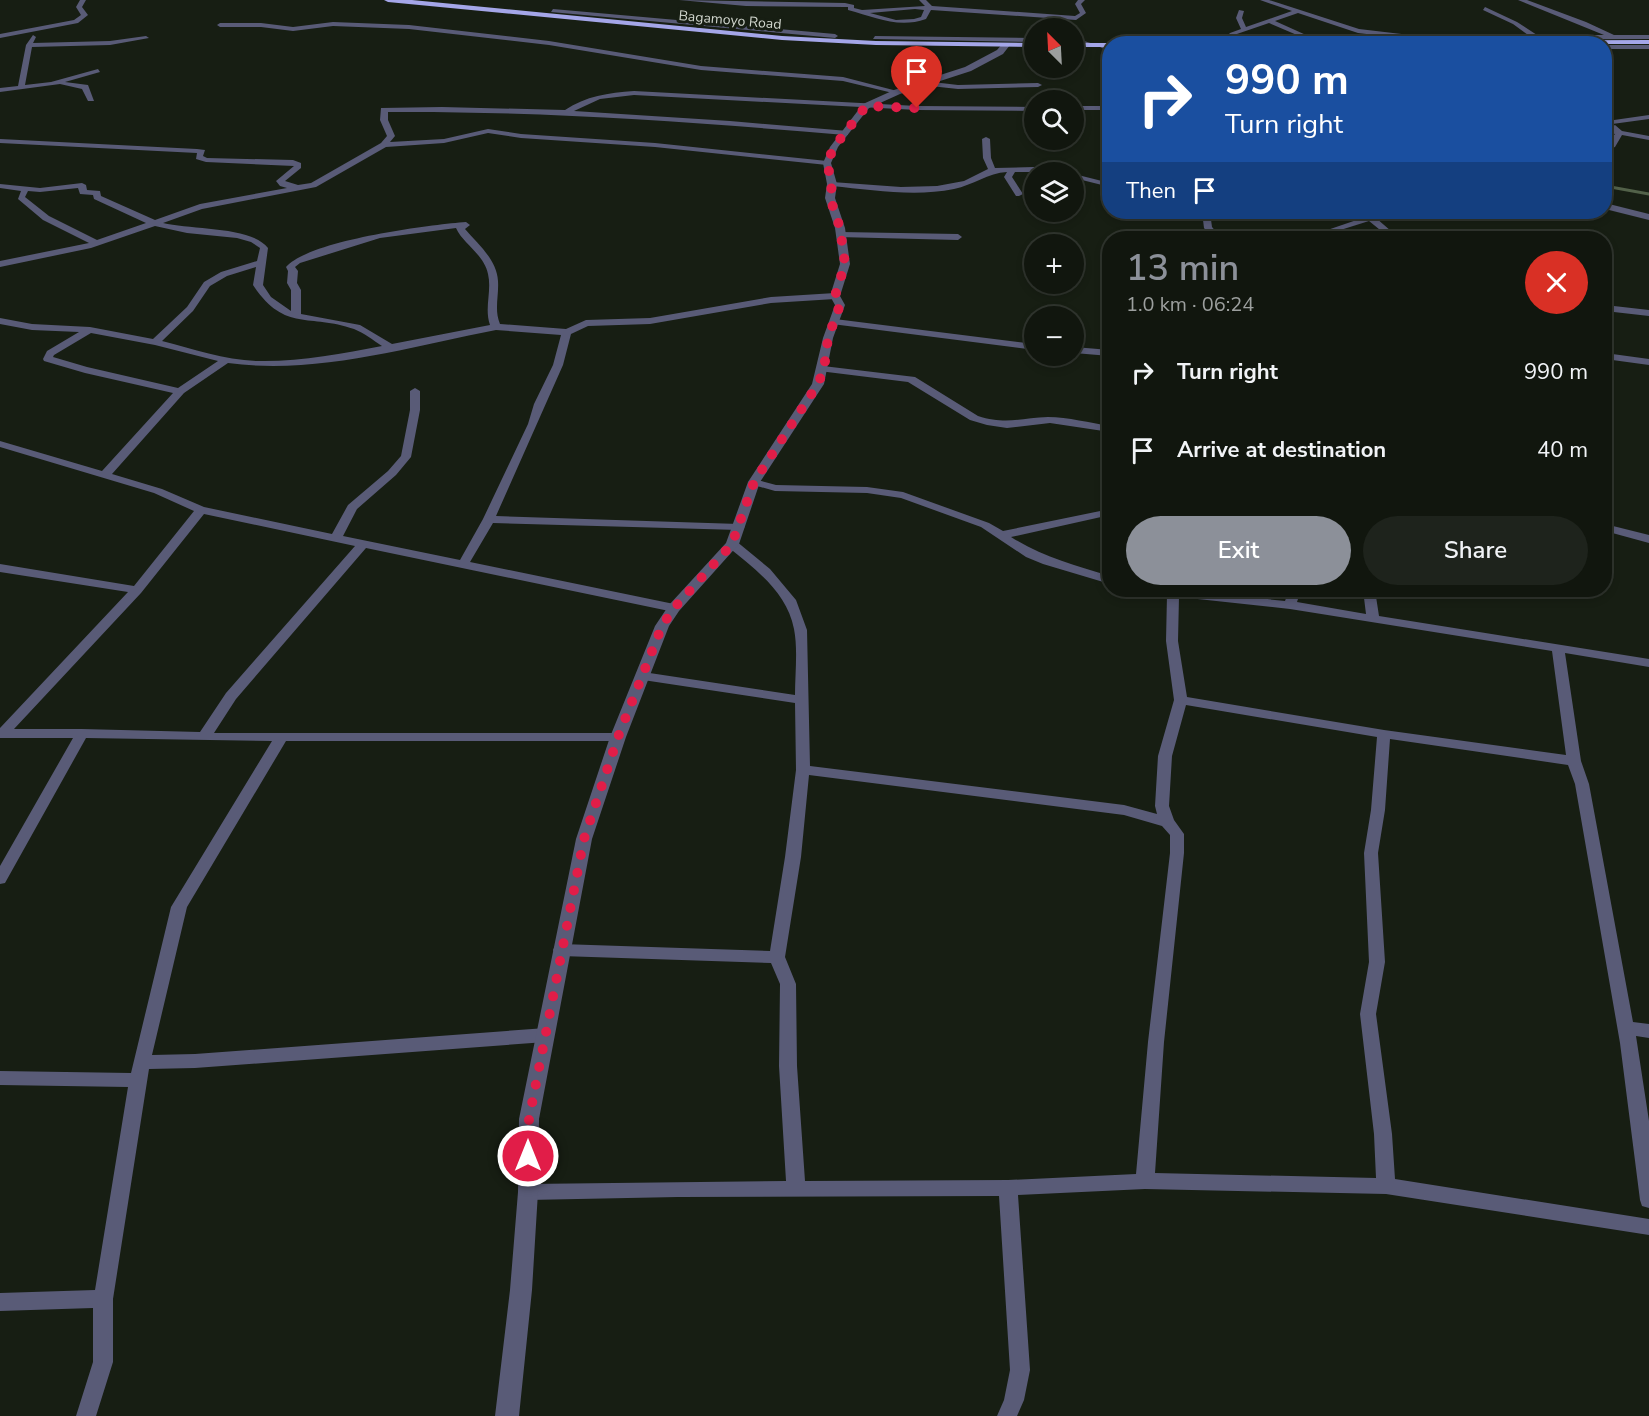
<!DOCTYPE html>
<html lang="en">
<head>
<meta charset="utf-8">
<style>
  body { margin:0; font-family:"Nunito Sans",sans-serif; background:#1e231c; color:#f1f3f6; height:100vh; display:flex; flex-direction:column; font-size:22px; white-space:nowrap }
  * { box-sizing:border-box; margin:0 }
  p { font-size:20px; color:#9c9f9e }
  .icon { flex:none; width:33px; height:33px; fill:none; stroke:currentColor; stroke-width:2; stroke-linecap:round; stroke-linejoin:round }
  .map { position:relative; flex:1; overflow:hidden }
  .drawer { position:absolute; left:1102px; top:231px; width:510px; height:366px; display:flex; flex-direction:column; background:#11160e; border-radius:24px; box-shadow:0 3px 9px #0003,0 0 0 2px #30352e }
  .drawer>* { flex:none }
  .banner { position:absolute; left:1102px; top:36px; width:510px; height:183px; border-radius:24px; box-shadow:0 3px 9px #0003,0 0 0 2px #30352e; background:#1a4fa0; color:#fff; overflow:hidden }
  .needle { width:39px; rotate:336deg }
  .controls { position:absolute; left:1024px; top:18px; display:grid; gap:12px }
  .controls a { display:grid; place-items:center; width:60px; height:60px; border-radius:50%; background:#11160e; box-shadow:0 3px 9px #0003,0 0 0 2px #30352e; font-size:30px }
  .pin { position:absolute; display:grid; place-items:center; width:51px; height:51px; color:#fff; margin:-62px -26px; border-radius:50% 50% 50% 0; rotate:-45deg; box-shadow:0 0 6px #0007 }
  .pin .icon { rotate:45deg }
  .me { position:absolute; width:66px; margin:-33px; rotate:0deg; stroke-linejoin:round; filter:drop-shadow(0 0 4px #0008) }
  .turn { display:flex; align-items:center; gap:21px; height:126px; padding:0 24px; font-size:27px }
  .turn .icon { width:78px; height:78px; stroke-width:2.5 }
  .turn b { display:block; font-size:42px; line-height:51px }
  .then { display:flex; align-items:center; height:57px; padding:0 24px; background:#0003; gap:12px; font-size:22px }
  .round { display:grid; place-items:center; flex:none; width:63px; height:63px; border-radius:32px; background:#1e231c }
  .overview { display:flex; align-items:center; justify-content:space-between; height:102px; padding:0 24px }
  h1 { font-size:36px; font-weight:600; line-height:45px; color:#8c9099 }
  .action { display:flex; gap:12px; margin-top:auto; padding:12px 24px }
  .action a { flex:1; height:69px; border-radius:36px; background:#8c9099; color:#fff; font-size:24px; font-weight:600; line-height:69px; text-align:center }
  .action a+a { background:#1e231c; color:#f1f3f6 }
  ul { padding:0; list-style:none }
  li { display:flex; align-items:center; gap:18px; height:78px; padding:0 24px }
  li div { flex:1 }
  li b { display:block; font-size:22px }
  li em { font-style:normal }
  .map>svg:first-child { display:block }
</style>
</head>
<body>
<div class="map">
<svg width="1649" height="1416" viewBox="0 0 1649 1416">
  <rect width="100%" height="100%" fill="#171e13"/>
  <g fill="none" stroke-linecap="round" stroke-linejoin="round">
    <polyline stroke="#526149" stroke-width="3" points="1605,186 1649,194"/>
    <g fill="#595b77" fill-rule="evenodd">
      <polygon points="80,0 86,0 82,7 88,15 78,23 0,38 0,34 74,20 81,15 76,7"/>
      <path d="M679,0L845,3L854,5V8L862,10L925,6L919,0H926L932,6L1075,16L1080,13L1075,4L1078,0H1085L1081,4L1086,13L1076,20L931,10L926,19C898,29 875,17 848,10V7H845L746,6ZM915,9L924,10L921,17L914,19L896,20L870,13Z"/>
      <polygon points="1260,0 1269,0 1359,29 1410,35 1528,35 1513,24 1483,10 1485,7 1517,22 1537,35 1604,35 1518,0 1527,0 1586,22 1614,35 1649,35 1649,39 1418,40 1358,33 1298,13 1275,21 1326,44 1318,44 1269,23 1234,35 1226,44 1220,44 1230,33 1241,29 1236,18 1239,10 1244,11 1242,18 1246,27 1292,11"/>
      <polygon points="553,9 835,34 838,36 835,38 551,12"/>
      <polygon points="333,22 409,25 549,41 701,66 843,77 901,92 897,94 843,81 701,70 549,45 409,29 333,26 293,31 261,27 220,27 217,25 220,23 261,23 293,27"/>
      <polygon points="33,35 36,37 33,43 110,41 146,36 149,38 110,45 32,47 25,85 51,82 98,69 100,72 65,82 88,85 94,101 88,101 82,89 60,84 0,92 0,88 18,86 26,45"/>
      <polygon points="875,36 1035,38 1035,42 873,39"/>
      <polygon points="1074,38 1094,44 1095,45 1092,47 1074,42"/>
      <polygon points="1098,44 1110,47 1110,52 1098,46"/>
      <rect x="1605" y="45" width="44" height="4"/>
      <polygon points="924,81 958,85 1038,83 1042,85 1038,87 958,89 921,85 920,83"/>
      <path d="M634,91L917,106L1035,107V111L917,110L634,95L600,99L574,111L730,121L848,131V135H845C693,122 541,111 388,112V120L395,136L390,142L444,139L488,129L521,134L655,143L827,161L831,163L827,165L655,147L521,138L488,133L444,143L386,147L316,187L202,209L163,223C191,230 251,226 268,248L263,285L271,297L291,311V290L287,283L288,271L286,267C310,240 428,225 466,222L470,225L465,229C478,244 497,260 498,281C499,296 494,310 500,324L566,329L586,320L650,318L771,297L835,293L840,296L835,299L771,303L650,324L588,326L571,334L563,365L496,516L739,524L745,527L739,530L493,523L470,562L674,604L680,608L678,611L674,612L366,548L236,699L214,733H618L625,737L618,741H286L187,907L152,1055L195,1054L546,1028L552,1030L554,1035L552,1040L546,1042L195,1068L149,1069L113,1299V1362L96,1416H76L93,1362V1308L0,1311V1293L95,1290L128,1087L0,1085V1071L131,1073L171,907L272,741L86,738L5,883L0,884V866L73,738H0V728L128,592L0,572V564L134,586L194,511L154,493L0,447V441L102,471L173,393L85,373L44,361L43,359L47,351L79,332L32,330L0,324V318L32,324L90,327L153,339L187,307L204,282L221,272L257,261L260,248L251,242L237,238L187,233L155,226L91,248L0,267V261L89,243L43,220L18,199L21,191L0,188V184L40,188L82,183L86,185L87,190L100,191L101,196L155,220L200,204L287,188L280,186L276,181L294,166L206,162L196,159L197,153L0,143V139L197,149L205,150L203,156L207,158L293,160L301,163V168L285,181L298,185L311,183L381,143L387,136L380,120L381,108L442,107L565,110C586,96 608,93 634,91ZM78,188L80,194L93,195L94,199L146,223L97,240L49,216L25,197L28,191L40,192ZM456,228C463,244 484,254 488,274C492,291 484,308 490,325L392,344L360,325L301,314V290L297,283L298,271L295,267L300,263L380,238ZM256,267L253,285C285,333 309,313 354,329C364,333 373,340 382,346C341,354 299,362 257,361C225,360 193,349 162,341L193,311L210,286L227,276ZM496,330L561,335L553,365L534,404L528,424L483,519L460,560L343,536L357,509L396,475L411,457L420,410V391L415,388L410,391V410L401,456L388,471L348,505L332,534L204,507L162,489L112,474L184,393L228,363C317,375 409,347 496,330ZM91,333L155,345L218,361L178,388L87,367L53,357L54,355ZM204,514L355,546L226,693L200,732L82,729H14L141,593Z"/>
      <rect x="1074" y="106" width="36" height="4"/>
      <polygon points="1649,115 1649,119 1605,125 1607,121"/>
      <polygon points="1615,125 1622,131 1649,136 1649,140 1622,135 1615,147 1605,151 1605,146 1615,134 1605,132 1605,128 1613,129 1611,127"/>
      <path d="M986,137L990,139L991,158L995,168L1034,167L1065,172H1015L1012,177L1023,194L1019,196H1016L1004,177L1007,172C988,173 973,185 954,189C915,197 872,190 832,186L828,184L832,182L901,187L937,186L964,181L988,169L983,158L982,139Z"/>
      <polygon points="1074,174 1110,183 1110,187 1074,178"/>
      <polygon points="1605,203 1649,214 1649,220 1605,209"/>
      <polygon points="1202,212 1210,212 1212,227 1217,233 1212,238 1204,238 1208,233 1204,228"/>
      <polygon points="1380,212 1391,212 1390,214 1376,218 1399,238 1390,238 1369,221 1315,238 1304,238"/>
      <polygon points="841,232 958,234 962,237 958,240 838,237 837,235"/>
      <polygon points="1605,305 1649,310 1649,316 1605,311"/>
      <polygon points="835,319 1035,344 1035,350 832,324 830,322"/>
      <polygon points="1074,347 1110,350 1110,356 1074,353"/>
      <polygon points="1605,353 1649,359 1649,365 1605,359"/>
      <path d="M823,366L915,377L978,416C1006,425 1021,418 1048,417C1068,417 1090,423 1110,426V432L1050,423L1007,428L987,425L970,420L908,382L819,371L818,369Z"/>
      <path d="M754,479L776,485L867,487L903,492L989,523L1003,531L1110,509V515L1011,537C1043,557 1074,565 1110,576V584L1043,564L1026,557L981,527L901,498L867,493L775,491L750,484L748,482Z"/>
      <polygon points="1605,524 1649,535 1649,543 1605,531"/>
      <path d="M732,540L736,541L770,569L796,600L807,630L810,766L1124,805L1157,814L1155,806L1158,756L1174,700L1166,641L1167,595L1149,593L1147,590H1182L1285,601L1289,590H1301L1297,602L1366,614L1363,590H1375L1379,616L1649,659V667L1565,653L1581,761L1589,784L1633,1022L1649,1024V1038L1636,1036L1649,1121V1208L1642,1206L1640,1200L1620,1043L1575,784L1568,765L1390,739L1385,810L1378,853L1385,962L1376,1014L1392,1134L1395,1179L1649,1219V1235L1386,1194L1145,1189L1018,1195L1030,1370L1024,1400L1017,1416H997L1004,1400L1010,1370L999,1196L678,1197L528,1200L521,1198L519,1192L521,1186L528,1184L786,1181L779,1066L780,984L771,963L561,956L555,954L553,950L555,946L561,944L770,951L785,857L796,770L795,703L643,680L636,676L643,672L795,695C795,674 798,649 794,629C787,592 755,569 728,547L726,544ZM1179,597L1290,609L1552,651L1566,755L1384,730L1187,697L1178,641ZM1186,705L1377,737L1371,810L1364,853L1369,962L1360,1014L1374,1134L1376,1178L1155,1173L1164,1042L1184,853V834L1174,820L1169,806L1172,756ZM809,775L1124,815L1162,826L1170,835V853L1148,1042L1136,1174L1008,1180L805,1181L797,1066L796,984L785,957L801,857Z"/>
    </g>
    <polygon fill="#595b77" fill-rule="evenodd" points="1003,43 1010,45 1003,54 971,71 900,94 869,108 838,147 831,163 837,184 835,198 845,228 850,264 840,296 845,305 833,338 824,384 760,482 739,544 679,611 669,626 626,737 592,839 539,1119 538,1192 532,1290 519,1416 495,1416 510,1290 518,1192 519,1119 576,839 610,737 655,626 669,605 726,543 748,482 812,384 823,338 835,305 830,296 840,264 835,228 825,198 827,184 823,163 830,147 863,104 894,90 965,67 997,50"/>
    <g fill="#a4a6e8" fill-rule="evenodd">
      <polygon points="384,0 412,0 782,36 876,41 1035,43 1035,47 876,45 782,40 388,2"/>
      <polygon points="1649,40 1649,44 1198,44 1202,42"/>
      <polygon points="1074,43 1110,43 1113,44 1110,44 1110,47 1074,47"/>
    </g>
  </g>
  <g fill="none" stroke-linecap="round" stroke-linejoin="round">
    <polyline stroke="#e11d48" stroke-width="10" stroke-dasharray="0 18" points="528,1156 529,1119 584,839 618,737 662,626 674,608 732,544 754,482 818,384 824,369 828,338 840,305 835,296 845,264 840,228 830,198 832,184 827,163 834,147 866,106 917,108"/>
  </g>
  <g text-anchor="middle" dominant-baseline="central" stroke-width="6" stroke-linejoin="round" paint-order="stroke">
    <g font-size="14" fill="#d0d5cd" stroke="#171e13">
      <text transform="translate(730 20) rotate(5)">Bagamoyo Road</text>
    </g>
  </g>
</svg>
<div class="controls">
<a><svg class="needle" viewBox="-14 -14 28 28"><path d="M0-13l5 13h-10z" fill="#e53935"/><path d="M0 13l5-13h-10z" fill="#9c9f9e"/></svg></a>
<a><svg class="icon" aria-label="search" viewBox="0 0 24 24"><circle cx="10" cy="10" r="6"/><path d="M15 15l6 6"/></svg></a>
<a><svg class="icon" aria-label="layers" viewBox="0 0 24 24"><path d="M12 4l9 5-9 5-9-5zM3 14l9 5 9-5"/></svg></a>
<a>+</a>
<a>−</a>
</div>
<div class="pin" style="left:917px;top:108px;background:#d93025"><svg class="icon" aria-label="arrive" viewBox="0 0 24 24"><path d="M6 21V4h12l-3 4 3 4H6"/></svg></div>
<svg class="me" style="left:528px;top:1156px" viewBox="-20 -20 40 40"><circle r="17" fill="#e11d48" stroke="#fff" stroke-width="3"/><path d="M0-11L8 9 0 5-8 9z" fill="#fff"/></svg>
<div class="banner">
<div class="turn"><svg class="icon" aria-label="right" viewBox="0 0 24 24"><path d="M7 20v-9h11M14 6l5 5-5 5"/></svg><div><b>990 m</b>Turn right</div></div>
<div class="then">Then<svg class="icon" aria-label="arrive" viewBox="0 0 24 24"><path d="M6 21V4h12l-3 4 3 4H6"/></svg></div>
</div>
<section class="drawer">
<div class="overview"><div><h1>13 min</h1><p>1.0 km · 06:24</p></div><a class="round" style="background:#d93025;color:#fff"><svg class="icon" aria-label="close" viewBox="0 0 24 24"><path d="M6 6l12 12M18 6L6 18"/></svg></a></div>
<ul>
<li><svg class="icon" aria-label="right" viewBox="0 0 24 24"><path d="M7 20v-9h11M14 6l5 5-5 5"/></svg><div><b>Turn right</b></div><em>990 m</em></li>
<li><svg class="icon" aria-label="arrive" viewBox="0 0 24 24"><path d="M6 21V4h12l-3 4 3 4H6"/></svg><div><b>Arrive at destination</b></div><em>40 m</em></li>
</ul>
<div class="action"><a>Exit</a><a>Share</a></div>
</section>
</div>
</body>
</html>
